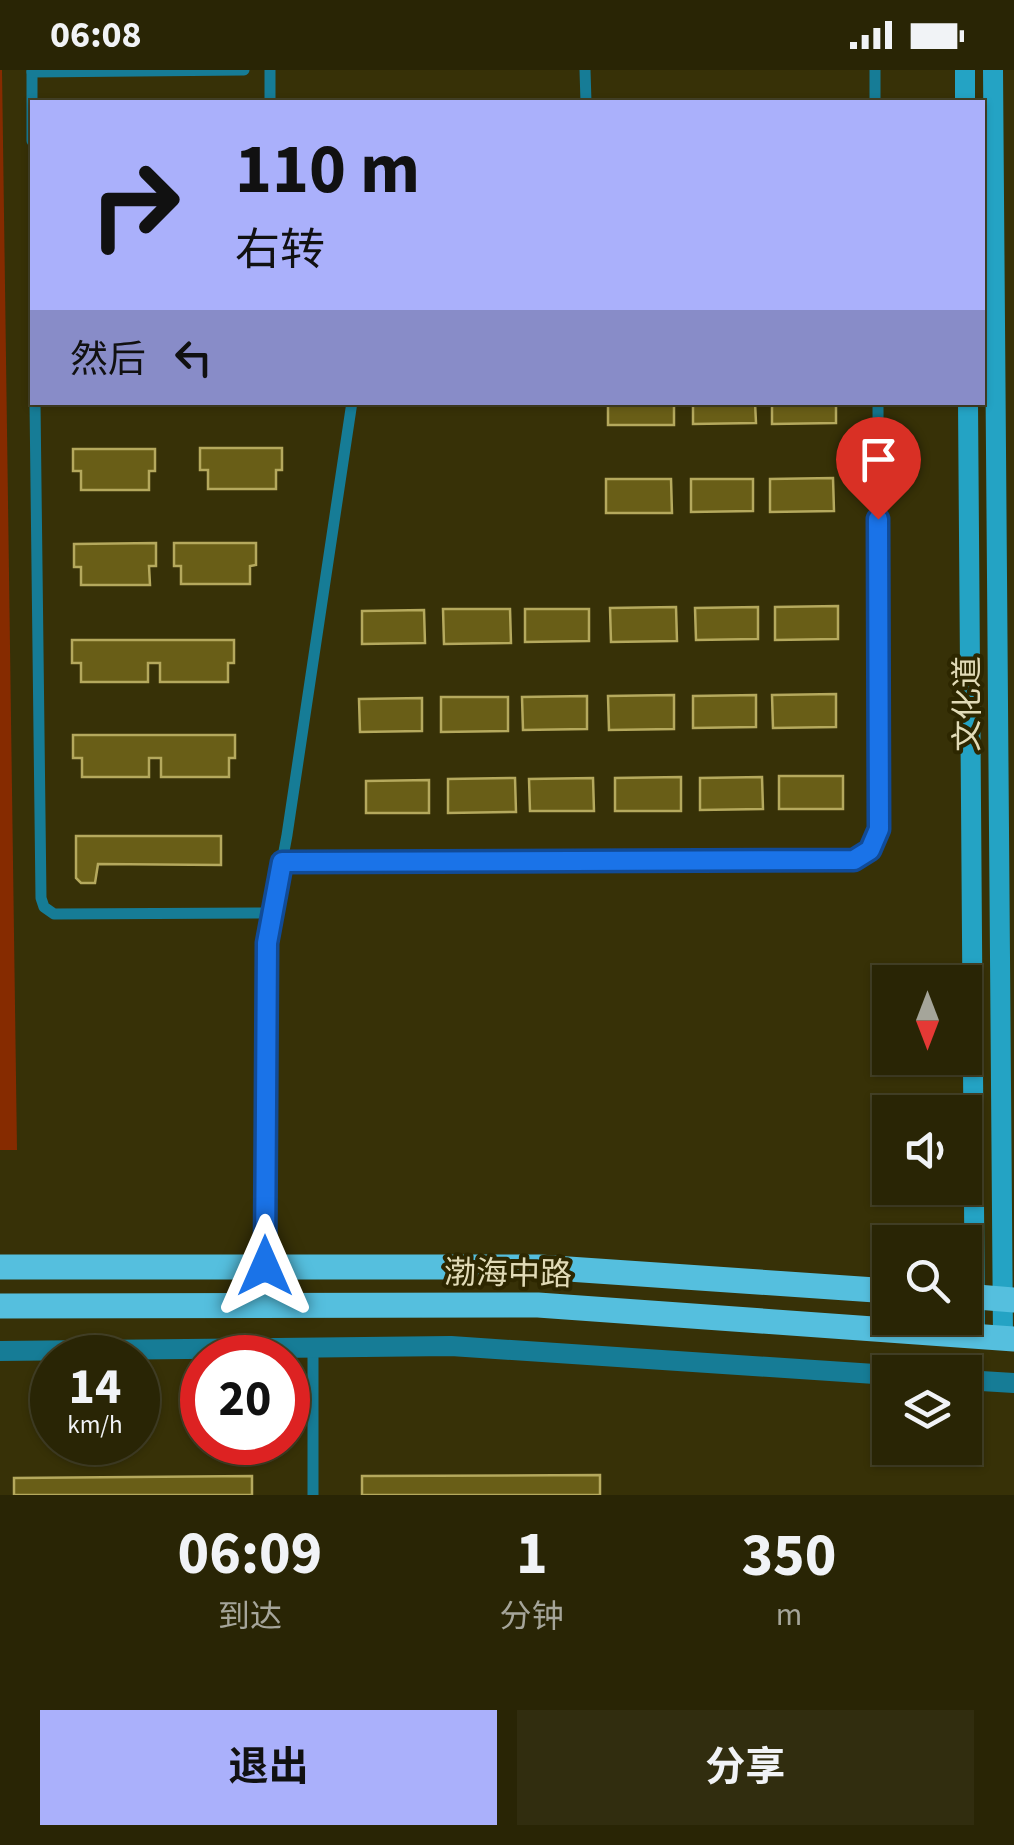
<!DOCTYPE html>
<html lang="zh">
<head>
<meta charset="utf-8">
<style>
  body { margin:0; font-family:"Source Sans 3","Noto Sans SC",sans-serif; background:#312d0f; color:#f1f3f6; height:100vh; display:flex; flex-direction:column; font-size:38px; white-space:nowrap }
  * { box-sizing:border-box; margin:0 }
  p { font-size:32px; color:#a5a59a }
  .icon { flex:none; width:55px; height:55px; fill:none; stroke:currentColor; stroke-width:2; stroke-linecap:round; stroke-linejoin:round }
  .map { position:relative; height:1425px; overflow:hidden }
  .side { display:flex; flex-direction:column; background:#292505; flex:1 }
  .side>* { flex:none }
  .banner { position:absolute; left:30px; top:30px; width:955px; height:305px; border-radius:0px; box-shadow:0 2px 8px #0004,0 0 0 2px #454227; background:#aab0fb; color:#111; overflow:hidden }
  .needle { width:65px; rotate:180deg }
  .buttons { position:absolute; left:872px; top:895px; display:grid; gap:20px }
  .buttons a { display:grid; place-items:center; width:110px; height:110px; border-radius:0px; background:#292505; box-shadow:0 2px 8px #0004,0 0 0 2px #454227; font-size:50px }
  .speed { position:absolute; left:30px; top:1265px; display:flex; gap:20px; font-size:50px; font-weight:700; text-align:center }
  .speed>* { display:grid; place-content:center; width:130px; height:130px; border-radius:50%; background:#292505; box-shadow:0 2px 8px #0004,0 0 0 2px #454227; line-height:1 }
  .speed small { font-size:25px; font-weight:400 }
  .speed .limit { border:15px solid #d22; background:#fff; color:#111 }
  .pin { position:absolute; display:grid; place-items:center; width:85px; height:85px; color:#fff; margin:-102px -42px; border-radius:50% 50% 50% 0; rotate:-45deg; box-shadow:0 0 10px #0007 }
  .pin .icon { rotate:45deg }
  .me { position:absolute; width:110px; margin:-55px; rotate:0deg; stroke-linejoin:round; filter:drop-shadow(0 0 8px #0008) }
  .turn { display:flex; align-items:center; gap:35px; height:210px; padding:0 40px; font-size:45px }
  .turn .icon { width:130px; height:130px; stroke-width:2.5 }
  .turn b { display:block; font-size:70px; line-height:85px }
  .then { display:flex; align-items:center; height:95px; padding:0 40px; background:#0003; gap:20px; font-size:38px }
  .eta { display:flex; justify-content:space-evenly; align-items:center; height:170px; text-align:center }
  .eta b { font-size:60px; font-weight:700; line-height:70px }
  .primary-button { display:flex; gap:20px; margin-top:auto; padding:20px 40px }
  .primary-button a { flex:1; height:115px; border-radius:0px; background:#aab0fb; color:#111; font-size:40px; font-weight:700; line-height:115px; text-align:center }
  .primary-button a+a { background:#312d0f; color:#f1f3f6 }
  .status { display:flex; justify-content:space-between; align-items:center; height:70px; padding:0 50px; background:#292505; direction:ltr }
  .status svg { height:28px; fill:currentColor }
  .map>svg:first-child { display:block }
</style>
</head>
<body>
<div class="status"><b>06:08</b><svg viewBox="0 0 49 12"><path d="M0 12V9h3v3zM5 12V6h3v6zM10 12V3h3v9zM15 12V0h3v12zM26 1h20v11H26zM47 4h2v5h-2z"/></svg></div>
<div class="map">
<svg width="1014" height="1425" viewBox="0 0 1014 1425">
  <rect width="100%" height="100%" fill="#373107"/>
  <polygon fill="#862b00" points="0,0 2,0 17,1080 0,1080"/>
  <g fill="#695e17" stroke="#b5a95d" stroke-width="2.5">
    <rect x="608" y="332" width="66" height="23"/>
    <polygon points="693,332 755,332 756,353 693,354"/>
    <polygon points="772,332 836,332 836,353 772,354"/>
    <polygon points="200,378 282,378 282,400 276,400 276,419 208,419 208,400 200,400"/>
    <polygon points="73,379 155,379 155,401 149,401 149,420 81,420 81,401 73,401"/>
    <polygon points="833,408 834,441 770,442 770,409"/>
    <polygon points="606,409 671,409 672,443 606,443"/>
    <polygon points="691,409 753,409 753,441 691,442"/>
    <polygon points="156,473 156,496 149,496 150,515 81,515 81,497 74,497 74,474"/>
    <polygon points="174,473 256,473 256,495 250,496 250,514 181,514 181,496 174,496"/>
    <polygon points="838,536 838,569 775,570 775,537"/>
    <polygon points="676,537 677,571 611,572 610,538"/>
    <polygon points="758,537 758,569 696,570 695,538"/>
    <polygon points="443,539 510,539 511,573 444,574"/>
    <polygon points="525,539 589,539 589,571 525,572"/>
    <polygon points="424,540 425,573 362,574 362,541"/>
    <polygon points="72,570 234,570 234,593 228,593 228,612 160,612 160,593 148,593 148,612 81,612 81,593 72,593"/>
    <polygon points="836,624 836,657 773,658 772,625"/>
    <polygon points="674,625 674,659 609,660 608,626"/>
    <polygon points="756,625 756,657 693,658 693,626"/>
    <polygon points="587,626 587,659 523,660 522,627"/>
    <polygon points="441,627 508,627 508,661 441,662"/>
    <polygon points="422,628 422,661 360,662 359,629"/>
    <polygon points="73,665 235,665 235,688 229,688 229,707 161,707 161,688 149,688 149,707 82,707 82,688 73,688"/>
    <rect x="779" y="706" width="64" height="33"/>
    <polygon points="681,707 681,741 615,741 615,708"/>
    <polygon points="762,707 763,739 700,740 700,708"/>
    <polygon points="515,708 516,742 448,743 448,709"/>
    <polygon points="593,708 594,741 530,741 529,709"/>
    <polygon points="429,710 429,743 366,743 366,711"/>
    <polygon points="76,766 221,766 221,795 98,794 95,813 81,813 76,808"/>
    <polygon points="600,1405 600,1425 362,1425 362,1406"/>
    <polygon points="252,1406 252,1425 14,1425 14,1408"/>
  </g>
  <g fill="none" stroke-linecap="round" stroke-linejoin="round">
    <g stroke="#167c96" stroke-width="11">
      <polyline points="32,0 32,71"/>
      <polyline points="270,0 270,32"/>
      <polyline points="585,0 586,32"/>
      <polyline points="875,0 875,32"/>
      <polyline points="32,2 244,0"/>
      <polyline points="35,332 41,828 44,837 54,844 272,843"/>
      <polyline points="282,792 853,790 870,780 879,759 878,332"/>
      <polyline points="265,1197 267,873 287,765 352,332"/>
      <polyline points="313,1277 313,1425"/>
    </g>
    <g stroke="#167c96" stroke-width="20">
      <polyline points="0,1281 451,1276 890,1305"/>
      <polyline points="965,1310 1014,1313"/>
    </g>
    <g stroke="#24a3c4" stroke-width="20">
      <polyline points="965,0 965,32"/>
      <polyline points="993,0 1003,1268"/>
      <polyline points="968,332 975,1266"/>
    </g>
    <g stroke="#55bfde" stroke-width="25">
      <polyline points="0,1197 539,1197 890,1221"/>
      <polyline points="965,1226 1014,1230"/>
      <polyline points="0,1236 538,1235 1014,1269"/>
    </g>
  </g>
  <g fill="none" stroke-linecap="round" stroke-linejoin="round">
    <defs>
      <polyline id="route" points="265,1196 267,873 282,792 854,790 870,780 879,759 878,449"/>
    </defs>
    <use href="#route" stroke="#114b97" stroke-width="25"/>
    <use href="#route" stroke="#1a73e8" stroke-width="18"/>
  </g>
  <g text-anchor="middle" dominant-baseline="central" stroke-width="8" stroke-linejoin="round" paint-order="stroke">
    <g font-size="32" fill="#e1dbb7" stroke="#2d2700">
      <text transform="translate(968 634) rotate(-90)">文化道</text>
      <text transform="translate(508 1204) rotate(1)">渤海中路</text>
    </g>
  </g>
</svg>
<div class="buttons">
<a><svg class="needle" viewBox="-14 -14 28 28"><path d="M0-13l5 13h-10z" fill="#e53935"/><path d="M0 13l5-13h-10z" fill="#a5a59a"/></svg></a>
<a><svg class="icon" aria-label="sound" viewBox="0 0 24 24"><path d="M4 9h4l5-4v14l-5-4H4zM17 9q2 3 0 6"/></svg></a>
<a><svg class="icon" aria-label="search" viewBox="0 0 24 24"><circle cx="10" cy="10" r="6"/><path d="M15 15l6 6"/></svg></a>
<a><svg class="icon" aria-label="layers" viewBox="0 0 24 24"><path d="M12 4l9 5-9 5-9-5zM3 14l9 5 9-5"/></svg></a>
</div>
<div class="speed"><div>14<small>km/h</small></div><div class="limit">20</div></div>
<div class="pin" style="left:878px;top:449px;background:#d93025"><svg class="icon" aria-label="arrive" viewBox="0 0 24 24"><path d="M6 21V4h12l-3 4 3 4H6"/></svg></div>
<svg class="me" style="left:265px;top:1196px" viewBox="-20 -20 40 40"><path d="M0-17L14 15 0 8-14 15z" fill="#1a73e8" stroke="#fff" stroke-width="4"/></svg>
<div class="banner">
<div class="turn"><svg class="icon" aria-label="right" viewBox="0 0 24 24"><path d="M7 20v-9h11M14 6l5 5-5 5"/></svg><div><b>110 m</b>右转</div></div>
<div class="then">然后<svg class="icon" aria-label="left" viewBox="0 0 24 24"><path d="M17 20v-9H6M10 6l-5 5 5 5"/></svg></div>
</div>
</div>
<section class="side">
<div class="eta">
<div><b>06:09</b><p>到达</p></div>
<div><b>1</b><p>分钟</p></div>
<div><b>350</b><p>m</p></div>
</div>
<div class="primary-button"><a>退出</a><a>分享</a></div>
</section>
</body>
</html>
